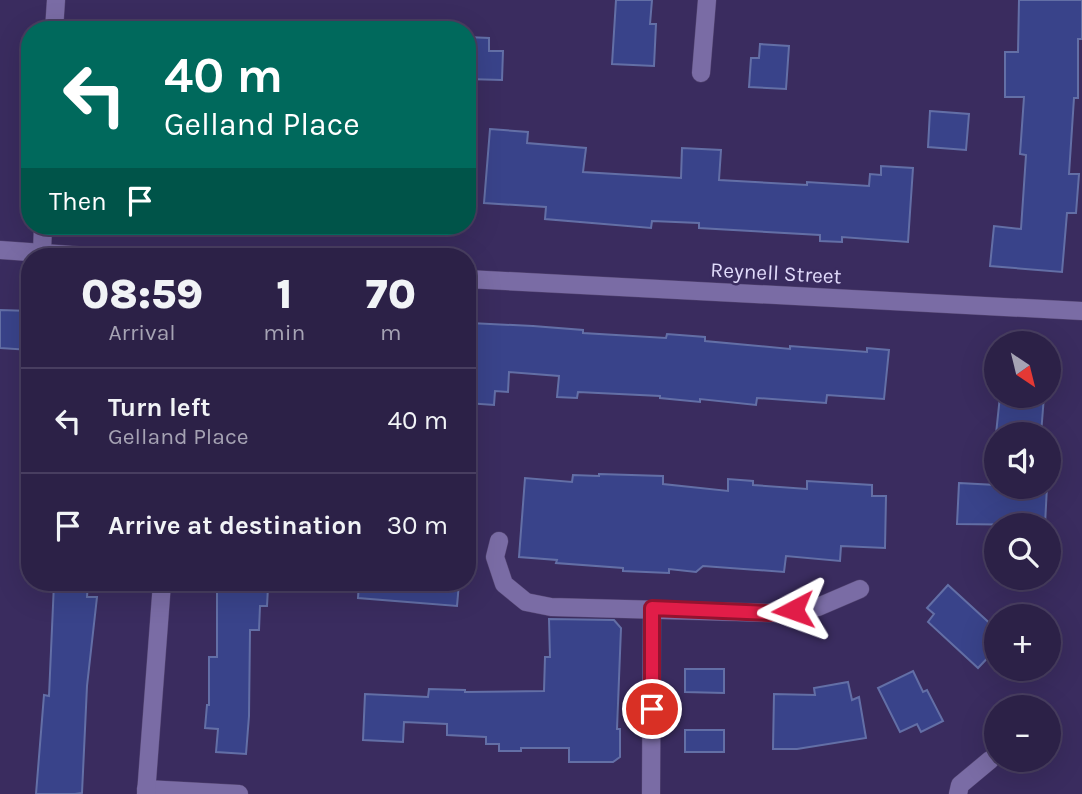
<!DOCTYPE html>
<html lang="en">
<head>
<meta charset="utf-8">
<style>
  body { margin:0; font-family:Karla,sans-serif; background:#382e52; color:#f1f3f6; height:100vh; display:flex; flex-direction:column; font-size:26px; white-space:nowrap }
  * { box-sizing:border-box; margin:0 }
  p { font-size:23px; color:#a6a3b4 }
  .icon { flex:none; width:38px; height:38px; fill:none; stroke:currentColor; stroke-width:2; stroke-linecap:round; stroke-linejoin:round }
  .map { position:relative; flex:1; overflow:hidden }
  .drawer { position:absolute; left:21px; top:248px; width:455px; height:343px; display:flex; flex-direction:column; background:#2c2147; border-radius:28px; box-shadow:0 7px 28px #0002,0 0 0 2px #483e60 }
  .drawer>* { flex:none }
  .hud { position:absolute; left:21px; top:21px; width:455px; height:214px; border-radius:28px; box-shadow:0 7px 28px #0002,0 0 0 2px #483e60; background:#00695c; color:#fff; overflow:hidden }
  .needle { width:46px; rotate:145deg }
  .buttons { position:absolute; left:984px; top:331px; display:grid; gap:14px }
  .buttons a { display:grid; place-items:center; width:77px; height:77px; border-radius:50%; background:#2c2147; box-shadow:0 7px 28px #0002,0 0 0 2px #483e60; font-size:35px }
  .pin { position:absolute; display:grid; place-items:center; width:60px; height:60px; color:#fff; margin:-30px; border:4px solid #fff; border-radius:50%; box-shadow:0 2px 7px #0007 }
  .me { position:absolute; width:77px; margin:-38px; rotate:266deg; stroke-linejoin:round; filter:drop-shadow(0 0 5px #0008) }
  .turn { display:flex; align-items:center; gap:24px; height:147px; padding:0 28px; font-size:32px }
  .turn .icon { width:91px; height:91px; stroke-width:2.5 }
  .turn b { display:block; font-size:49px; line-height:60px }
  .then { display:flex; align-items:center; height:66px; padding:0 28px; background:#0003; gap:14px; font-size:26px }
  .eta { display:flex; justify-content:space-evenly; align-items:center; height:119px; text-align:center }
  .eta b { font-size:42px; font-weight:800; line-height:49px }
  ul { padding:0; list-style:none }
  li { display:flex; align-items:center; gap:21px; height:105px; padding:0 28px; border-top:2px solid #483e60 }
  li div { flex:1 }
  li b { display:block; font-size:26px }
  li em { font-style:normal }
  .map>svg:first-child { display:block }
</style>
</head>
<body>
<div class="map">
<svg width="1082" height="794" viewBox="0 0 1082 794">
  <rect width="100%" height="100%" fill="#3a2c5f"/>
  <g fill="#39438a" stroke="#636fa6" stroke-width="2">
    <polygon points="616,0 652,0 650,24 656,24 654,66 612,64"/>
    <polygon points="1019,0 1082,0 1082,39 1078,39 1078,98 1074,98 1069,174 1079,174 1076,213 1067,213 1062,272 990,266 994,226 1021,229 1026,155 1020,154 1024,97 1005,97 1005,52 1018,52"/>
    <polygon points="467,37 489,38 489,51 503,51 502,80 467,79"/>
    <polygon points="760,44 789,46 786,89 749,87 751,58 759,58"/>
    <polygon points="930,111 969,114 966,150 928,147"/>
    <polygon points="490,129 528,132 527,143 586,148 583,172 681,178 682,148 721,150 719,180 807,185 807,182 869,186 870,174 881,175 881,166 913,168 908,242 842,237 842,242 820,241 820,235 699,228 699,223 652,221 651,228 545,219 546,207 484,203"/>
    <polygon points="0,310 30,311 30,350 0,348"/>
    <polygon points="470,323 533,326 583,330 583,333 666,338 667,334 705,337 705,341 790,349 790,346 867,352 867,348 889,350 884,399 827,395 826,403 757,398 756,405 700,399 700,402 660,398 660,396 578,392 577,398 557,397 559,376 509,372 508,392 495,391 494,405 467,403"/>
    <polygon points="1000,396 1044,396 1041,434 996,434"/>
    <polygon points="599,474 663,476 663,484 728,491 728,479 753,481 753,485 807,489 807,481 872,485 872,496 886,496 885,548 841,546 840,561 786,556 784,572 703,566 696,572 669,569 669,573 623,571 623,568 556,563 557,560 519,557 525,478 572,482 573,475 599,476"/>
    <polygon points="959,483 996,485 996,486 1047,486 1045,525 957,524"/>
    <polygon points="54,583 88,583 87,597 97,597 87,686 82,793 75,794 36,794 44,695 49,696"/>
    <polygon points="359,583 459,583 457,606 358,598"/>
    <polygon points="948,585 996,629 996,649 978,668 928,622 934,614 927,608"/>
    <polygon points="217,587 268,587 267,606 260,606 259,630 250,630 249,716 246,754 216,752 218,729 205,728 207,705 209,705 209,657 217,657"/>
    <polygon points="549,619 614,620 621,628 617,729 620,729 620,757 613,762 569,762 569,748 521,748 521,751 499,751 499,744 486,744 486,737 447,735 447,724 404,722 403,742 363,740 365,694 428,697 429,689 465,690 465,692 544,691 545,657 550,657"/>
    <polygon points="685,669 724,669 724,693 685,692"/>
    <polygon points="913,671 923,692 927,690 943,721 921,732 917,724 900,732 878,688"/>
    <polygon points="848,682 852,700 859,697 866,738 797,749 773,749 774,694 815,695 814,688"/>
    <rect x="685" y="730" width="39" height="22"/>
  </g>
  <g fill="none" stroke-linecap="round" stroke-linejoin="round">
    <defs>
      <g id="minor">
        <polyline points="54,30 56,0"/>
        <polyline points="701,73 707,0"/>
        <polyline points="0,250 101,257"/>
        <polyline points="42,252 43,226"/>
        <polyline points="467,279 1082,311"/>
        <polyline points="499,541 495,557 504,584 526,602 551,607 769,613 818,607 860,589"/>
        <polyline points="146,789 239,794"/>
        <polyline points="146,794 162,583"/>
        <polyline points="651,794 652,609"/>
        <polyline points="958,794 960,785 990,760"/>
      </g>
    </defs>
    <use href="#minor" stroke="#544672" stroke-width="19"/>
    <use href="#minor" stroke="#7a6ca5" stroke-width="18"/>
  </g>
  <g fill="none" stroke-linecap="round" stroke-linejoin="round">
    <defs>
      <polyline id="route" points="652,709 652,608 769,613 793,610"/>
    </defs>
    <use href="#route" stroke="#92132f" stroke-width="18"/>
    <use href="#route" stroke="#e11d48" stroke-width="12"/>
  </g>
  <g text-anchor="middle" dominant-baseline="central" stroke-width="5" stroke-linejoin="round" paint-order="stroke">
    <g font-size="21" fill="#e1dbfb" stroke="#3a2c5f">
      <text transform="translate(776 273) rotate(3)">Reynell Street</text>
    </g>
  </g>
</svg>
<div class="buttons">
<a><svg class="needle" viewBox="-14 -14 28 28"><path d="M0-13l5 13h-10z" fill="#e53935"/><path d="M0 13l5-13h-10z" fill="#a6a3b4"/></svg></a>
<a><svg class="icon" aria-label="sound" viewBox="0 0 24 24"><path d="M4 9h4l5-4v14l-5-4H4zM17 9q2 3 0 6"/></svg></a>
<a><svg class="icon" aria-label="search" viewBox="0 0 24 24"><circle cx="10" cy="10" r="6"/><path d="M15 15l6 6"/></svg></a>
<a>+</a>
<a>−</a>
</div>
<div class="pin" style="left:652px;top:709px;background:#d93025"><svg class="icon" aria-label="arrive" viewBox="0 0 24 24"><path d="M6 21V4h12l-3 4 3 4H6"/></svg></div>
<svg class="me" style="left:793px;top:610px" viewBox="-20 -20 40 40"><path d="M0-17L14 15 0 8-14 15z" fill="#e11d48" stroke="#fff" stroke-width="4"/></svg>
<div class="hud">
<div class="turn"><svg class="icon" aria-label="left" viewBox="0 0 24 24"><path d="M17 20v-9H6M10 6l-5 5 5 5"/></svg><div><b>40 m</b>Gelland Place</div></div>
<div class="then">Then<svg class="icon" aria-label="arrive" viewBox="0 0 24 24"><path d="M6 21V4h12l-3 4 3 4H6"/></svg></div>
</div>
<section class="drawer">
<div class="eta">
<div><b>08:59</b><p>Arrival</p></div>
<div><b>1</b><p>min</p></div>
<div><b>70</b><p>m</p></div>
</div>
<ul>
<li><svg class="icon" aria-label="left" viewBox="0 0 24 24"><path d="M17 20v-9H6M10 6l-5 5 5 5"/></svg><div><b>Turn left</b><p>Gelland Place</p></div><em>40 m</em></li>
<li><svg class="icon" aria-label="arrive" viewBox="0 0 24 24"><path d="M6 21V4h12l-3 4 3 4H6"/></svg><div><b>Arrive at destination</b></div><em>30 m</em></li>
</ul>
</section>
</div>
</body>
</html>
